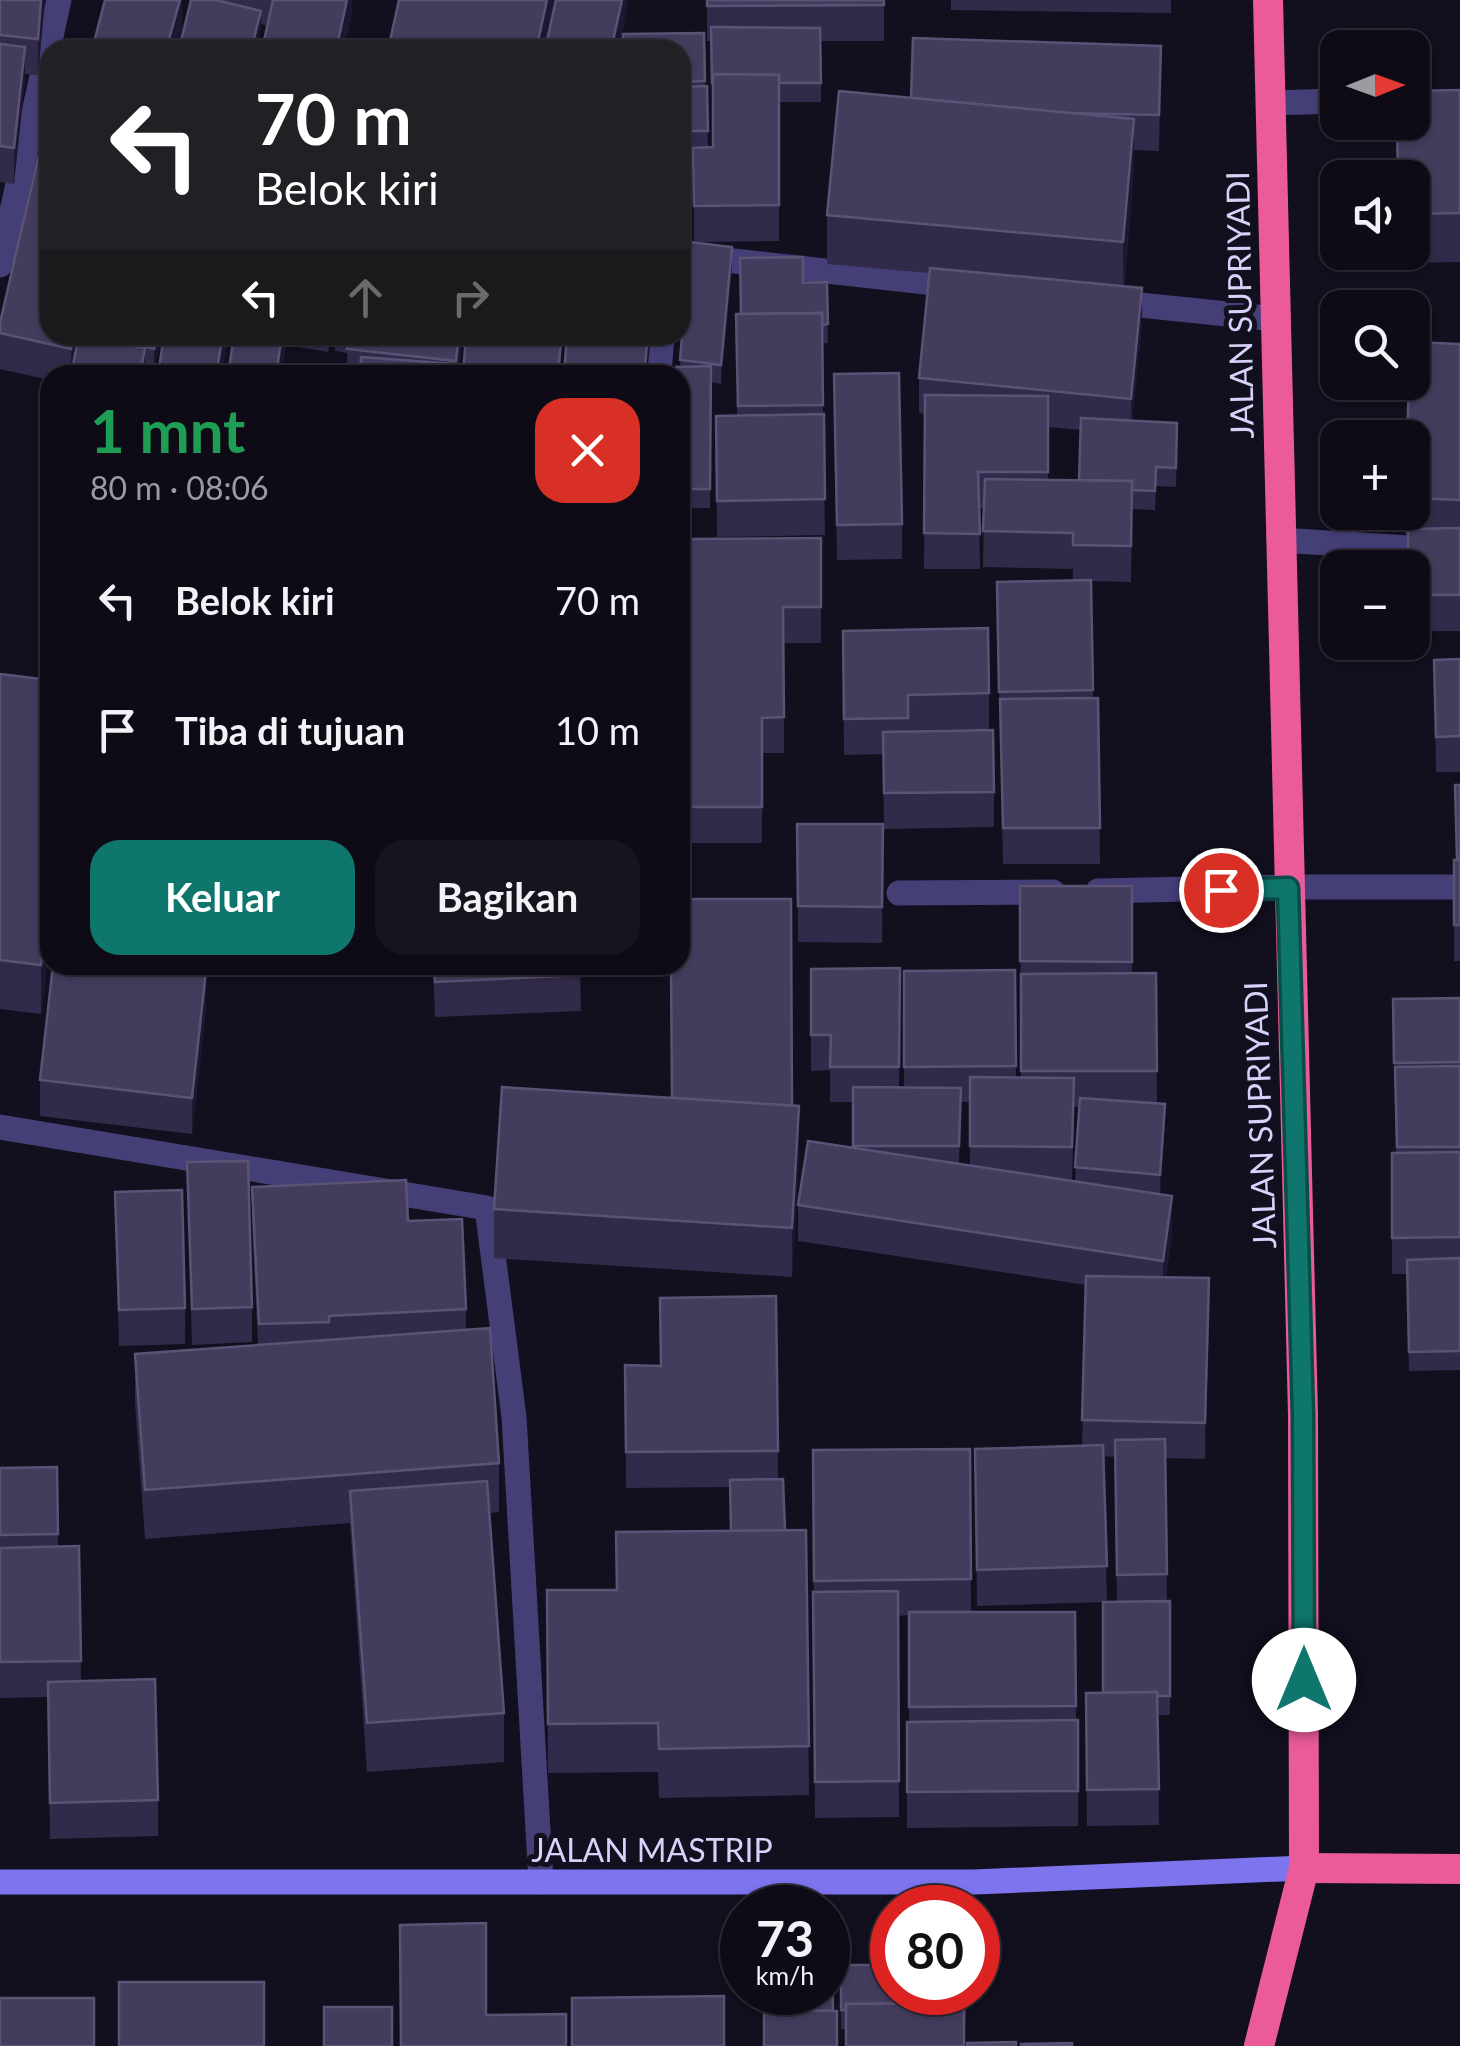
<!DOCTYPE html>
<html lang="id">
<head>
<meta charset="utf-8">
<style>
  body { margin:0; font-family:Lato,sans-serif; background:#17141f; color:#f1f3f6; height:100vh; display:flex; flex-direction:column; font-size:38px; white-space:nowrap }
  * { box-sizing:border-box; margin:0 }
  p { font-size:32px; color:#9b9ba1 }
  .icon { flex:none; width:55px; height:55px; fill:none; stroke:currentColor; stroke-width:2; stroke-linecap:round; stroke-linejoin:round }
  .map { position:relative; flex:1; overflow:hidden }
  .details { position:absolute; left:40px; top:365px; width:650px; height:610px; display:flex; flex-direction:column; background:#0e0b16; border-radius:30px; box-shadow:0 2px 8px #0004,0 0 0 2px #2e2b35 }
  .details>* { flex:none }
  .guide { position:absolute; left:40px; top:40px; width:650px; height:305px; border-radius:30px; box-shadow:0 2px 8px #0004,0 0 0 2px #2e2b35; background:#202124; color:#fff; overflow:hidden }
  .needle { width:65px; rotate:89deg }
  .buttons { position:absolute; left:1320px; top:30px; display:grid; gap:20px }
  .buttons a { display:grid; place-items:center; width:110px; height:110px; border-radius:20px; background:#0e0b16; box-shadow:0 2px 8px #0004,0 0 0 2px #2e2b35; font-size:50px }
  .speed { position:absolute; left:720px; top:1885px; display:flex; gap:20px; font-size:50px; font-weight:700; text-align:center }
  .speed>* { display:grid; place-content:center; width:130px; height:130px; border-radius:50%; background:#0e0b16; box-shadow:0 2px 8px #0004,0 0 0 2px #2e2b35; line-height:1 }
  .speed small { font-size:25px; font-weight:400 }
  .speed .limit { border:15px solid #d22; background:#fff; color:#111 }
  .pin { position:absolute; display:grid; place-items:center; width:85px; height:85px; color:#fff; margin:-42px; border:5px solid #fff; border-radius:50%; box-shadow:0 2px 10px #0007 }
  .me { position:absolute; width:110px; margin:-55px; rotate:0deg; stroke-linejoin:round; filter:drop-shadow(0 0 8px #0008) }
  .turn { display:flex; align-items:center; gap:35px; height:210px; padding:0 50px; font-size:45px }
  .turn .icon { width:130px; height:130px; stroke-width:2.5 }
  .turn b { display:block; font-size:70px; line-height:85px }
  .lanes { display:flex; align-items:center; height:95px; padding:0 50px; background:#0003; justify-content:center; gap:50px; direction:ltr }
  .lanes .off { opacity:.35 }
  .round { display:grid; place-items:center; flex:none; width:105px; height:105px; border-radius:30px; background:#17141f }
  .headline { display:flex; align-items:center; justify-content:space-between; height:170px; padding:0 50px }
  h1 { font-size:60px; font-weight:700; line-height:75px; color:#1e9e55 }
  .primary-button { display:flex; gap:20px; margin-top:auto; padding:20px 50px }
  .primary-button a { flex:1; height:115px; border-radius:30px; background:#0f766e; color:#fff; font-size:40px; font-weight:700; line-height:115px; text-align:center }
  .primary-button a+a { background:#17141f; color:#f1f3f6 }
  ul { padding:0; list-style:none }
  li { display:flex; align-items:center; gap:30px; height:130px; padding:0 50px }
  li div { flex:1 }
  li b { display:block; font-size:38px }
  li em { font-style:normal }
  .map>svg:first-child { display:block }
</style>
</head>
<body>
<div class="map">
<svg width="1460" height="2046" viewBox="0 0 1460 2046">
  <rect width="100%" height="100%" fill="#120f1e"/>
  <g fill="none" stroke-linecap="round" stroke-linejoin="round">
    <g stroke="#443f77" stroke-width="25">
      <polyline points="1270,103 1338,101"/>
      <polyline points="659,375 662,335"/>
      <polyline points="1098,891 1288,887"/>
      <polyline points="899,893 1053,892"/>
    </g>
    <g stroke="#443f77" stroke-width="25">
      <polyline points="680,255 962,286"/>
      <polyline points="0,265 59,0"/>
      <polyline points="1111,302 1275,319"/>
      <polyline points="1279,540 1460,551"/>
      <polyline points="1288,887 1460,887"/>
      <polyline points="0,1127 487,1208 514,1417 541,1882"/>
    </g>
    <polyline stroke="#7d74ee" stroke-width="25" points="0,1882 974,1882 1304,1868"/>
    <g stroke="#eb5b99" stroke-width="30">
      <polyline points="1304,1868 1460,1869"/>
      <polyline points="1259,2046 1304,1868 1303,1415 1268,0"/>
    </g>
  </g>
  <g fill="#322a4a" fill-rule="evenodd">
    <polygon points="0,0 45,0 38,75 25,74 14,184 0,182"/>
    <polygon points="189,0 352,0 352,16 267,26 261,24 256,50 181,50 181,41 190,5"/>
    <polygon points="707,0 884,0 884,41 821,41 821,102 779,102 779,241 694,242 693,150 680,150 680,50 704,33 705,86 707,86 708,147 713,147 711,41 707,41"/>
    <polygon points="951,0 1171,0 1171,13 951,10"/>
    <path d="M1161,46L1159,151L1134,150V168L1124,286L1142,324L1132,421L1177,442L1176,487L1156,486L1155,510L1132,509L1131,582L1091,581L1093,698H1098L1100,864H1003L997,582L1073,581V569L983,567L984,508H979L980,569H924L925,414L919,413V378L929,273L827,264V215L911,98ZM1048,427L1081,430L1079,480H1048Z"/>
    <polygon points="1460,90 1460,262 1399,263 1398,252 1412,252 1412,178 1397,178 1396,122"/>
    <polygon points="690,242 732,266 721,384 711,382 710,508 680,508 680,367"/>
    <polygon points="827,282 828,343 822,344 825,535 717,537 716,416 737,415 736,314 740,314 803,283"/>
    <polygon points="0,323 50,335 162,335 154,368 145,366 145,375 50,375 50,380 0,369"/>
    <polygon points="234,335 331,335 328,352 286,345 281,375 228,375"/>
    <polygon points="335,335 463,335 458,375 347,375 347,353 335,351"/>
    <polygon points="1460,344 1460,631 1412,631 1412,568 1408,534 1405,534 1405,512 1412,512 1412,438"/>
    <polygon points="834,374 902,524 902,559 837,560"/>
    <polygon points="821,538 821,643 784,643 784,753 762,753 762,843 688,843 686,539"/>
    <polygon points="843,631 989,693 989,729 908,730 908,732 994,792 994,827 884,829 883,754 844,755"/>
    <polygon points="1460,659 1460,772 1436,772 1434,660"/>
    <polygon points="0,674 50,680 50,942 41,1014 0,1009"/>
    <polygon points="1455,785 1460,785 1460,961 1454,961 1454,860 1456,860"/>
    <polygon points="797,824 883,824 882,943 798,942"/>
    <path d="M1020,886H1132V973H1156L1157,1104L1165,1123L1160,1194L1172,1232L1166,1277L1209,1314L1205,1459L1165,1458L1167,1601H1170V1715H1158L1159,1825L1087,1826L1086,1693H1103L1117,1602L1115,1457L1103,1456L1107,1602L977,1606L975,1449L1082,1446L1086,1285L798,1241V1205L853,1148V1102H830V1070L811,1071V969L900,968L899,1087H904V971L1015,970L1016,1077H1021ZM961,1102H970V1166L959,1164ZM1074,1107H1079L1075,1181H1072Z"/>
    <polygon points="433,965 580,965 581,1011 435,1017"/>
    <polygon points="1460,998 1460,1370 1409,1371 1407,1274 1392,1274 1392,1153 1396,1153 1393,999"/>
    <polygon points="206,1007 192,1134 40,1116 40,1080"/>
    <polygon points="792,1106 799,1155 792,1277 494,1258 494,1209"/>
    <polygon points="187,1162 252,1307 252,1342 192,1345"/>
    <polygon points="252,1187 408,1221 466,1309 466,1329 499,1463 499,1512 490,1513 504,1713 504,1762 367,1772 350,1523 145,1539 135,1403 135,1354 258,1345 252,1222"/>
    <polygon points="115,1192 185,1308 185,1344 119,1346"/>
    <polygon points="776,1296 778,1479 785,1531 806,1530 809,1795 659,1798 658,1772 548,1773 547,1590 617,1590 616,1532 731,1531 730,1487 626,1488 625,1365 660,1366"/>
    <polygon points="970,1449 971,1612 1075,1612 1076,1720 1078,1720 1078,1826 907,1828 907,1722 909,1722 909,1615 898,1616 899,1817 815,1818 813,1450"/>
    <polygon points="0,1468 58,1534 58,1546 79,1546 81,1681 158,1800 158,1836 50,1839 48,1697 0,1698"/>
    <polygon points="841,1965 966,1992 965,2029 841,2029"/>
  </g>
  <g fill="#1d1731">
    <polygon points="41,0 45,0 38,75 38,39"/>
    <polygon points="180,0 182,0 182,30 176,50 166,50"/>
    <polygon points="347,0 352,0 352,16 344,50 336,50"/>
    <polygon points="547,0 558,0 547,50 536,50"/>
    <polygon points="622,0 627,0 627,10 619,50 611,50"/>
    <polygon points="261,11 261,30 256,50 251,50"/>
    <polygon points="25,47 25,83 14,184 14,148"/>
    <polygon points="1134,119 1134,168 1123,291 1123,242"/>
    <polygon points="732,247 732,266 721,384 721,365"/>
    <polygon points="1142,288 1142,324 1131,435 1131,399"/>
    <polygon points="74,335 81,335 71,375 71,349"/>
    <polygon points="157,335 162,335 154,368 154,349"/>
    <polygon points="223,335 229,335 222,375 216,375"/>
    <polygon points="282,335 286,335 286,345 281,375 276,375"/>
    <polygon points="459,335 463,335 458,375 456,375"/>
    <polygon points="648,335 651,335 647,375 644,375"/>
    <polygon points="145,348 145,375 140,375"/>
    <polygon points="50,893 50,942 41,1014 41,965"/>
    <polygon points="206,971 206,1007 192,1134 192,1098"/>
    <polygon points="1165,1104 1165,1123 1160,1194 1160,1175"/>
    <polygon points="799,1106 799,1155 792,1277 792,1228"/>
    <polygon points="1172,1196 1172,1232 1163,1297 1163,1261"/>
    <polygon points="1209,1278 1209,1314 1205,1459 1205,1423"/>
  </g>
  <g fill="#433c5d" stroke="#5b5375" stroke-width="2.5">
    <polygon points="0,0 41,0 38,39 0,35"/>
    <polygon points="105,0 180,0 166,50 92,50"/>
    <polygon points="191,0 216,0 261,11 251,50 220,50 181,41"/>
    <polygon points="273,0 347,0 336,50 262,50"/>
    <polygon points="399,0 547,0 536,50 388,50"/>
    <polygon points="556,0 622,0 611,50 545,50"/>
    <polygon points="707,0 884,0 884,5 707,6"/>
    <polygon points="711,27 820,28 821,83 779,83 779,75 713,74 712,84"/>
    <polygon points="704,33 705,81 680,82 680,50 623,50 623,34"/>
    <polygon points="913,38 1161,46 1159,115 1066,113 911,98"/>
    <polygon points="0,44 25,47 14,148 0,146"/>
    <polygon points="713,74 779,75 779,205 694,206 693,148 713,147"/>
    <polygon points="707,86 708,131 680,131 680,87"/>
    <polygon points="1460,90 1460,213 1412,214 1412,178 1398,178 1397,122 1412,122 1412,91"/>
    <polygon points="839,91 1134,119 1123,242 827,215"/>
    <polygon points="47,119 50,120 50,335 74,335 71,349 0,333 0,323"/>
    <polygon points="690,242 732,247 721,365 680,360"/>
    <polygon points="803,257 803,283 827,282 828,324 822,325 822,313 741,314 740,258"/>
    <polygon points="930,268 1142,288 1131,399 919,378"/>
    <polygon points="822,313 823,405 738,406 736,314"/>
    <polygon points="79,335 145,348 140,375 71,375"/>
    <polygon points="93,335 157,335 154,349"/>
    <polygon points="164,335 223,335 216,375 158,375"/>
    <polygon points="234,335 282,335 276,375 228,375"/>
    <polygon points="348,335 459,335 456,361 347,349"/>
    <polygon points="466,335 537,335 536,340 561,342 558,375 463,375"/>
    <polygon points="567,335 648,335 644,375 564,375"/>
    <polygon points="1412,342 1460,344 1460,500 1412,498 1412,438 1407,438 1409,382 1412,382"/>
    <polygon points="361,357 455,364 454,375 360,375"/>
    <polygon points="711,366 710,489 680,489 680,375 676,375 676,367"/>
    <polygon points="899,373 902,524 837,525 834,374"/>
    <polygon points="925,395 1048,396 1048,472 978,472 980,534 924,533"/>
    <polygon points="824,414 825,499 717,501 716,416"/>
    <polygon points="1081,418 1177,423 1176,468 1156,467 1155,491 1132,490 1132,481 1079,480"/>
    <polygon points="985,479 1132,481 1131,546 1073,545 1073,533 983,531"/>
    <polygon points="1460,528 1460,595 1412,595 1412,568 1408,568 1408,529"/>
    <polygon points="821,538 821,607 783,607 784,717 762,718 762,807 688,807 686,539"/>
    <polygon points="1091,580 1093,690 999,692 997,582"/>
    <polygon points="988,628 989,693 908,695 908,718 844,719 843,631"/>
    <polygon points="1460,659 1460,736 1436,737 1434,660"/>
    <polygon points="0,674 50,680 50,893 41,965 0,960"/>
    <polygon points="1098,698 1100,828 1003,828 1000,699"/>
    <polygon points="993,730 994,792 884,793 883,732"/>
    <polygon points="1455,785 1460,785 1460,858 1457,858"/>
    <polygon points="797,824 883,824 882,907 798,906"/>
    <rect x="1454" y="860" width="6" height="65"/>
    <polygon points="1020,886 1132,886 1132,962 1020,961"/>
    <polygon points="680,899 791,899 792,1106 672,1098 671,965 680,965"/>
    <polygon points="53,965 154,965 206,971 192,1098 40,1080"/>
    <polygon points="434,965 580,965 581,975 435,982"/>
    <polygon points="900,968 899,1067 830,1067 831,1035 811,1035 811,969"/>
    <polygon points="1015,970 1016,1066 904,1067 904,971"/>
    <polygon points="1156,973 1157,1071 1021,1071 1021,974"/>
    <polygon points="1460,998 1460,1062 1394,1063 1393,999"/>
    <polygon points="1460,1066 1460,1147 1397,1147 1395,1067"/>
    <polygon points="970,1077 1074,1078 1072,1147 970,1146"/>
    <polygon points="502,1087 799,1106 792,1228 494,1209"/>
    <polygon points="853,1087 961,1088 959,1146 853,1146"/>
    <polygon points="1080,1098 1165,1104 1160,1175 1075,1167"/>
    <polygon points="808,1141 1172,1196 1163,1261 798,1205"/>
    <polygon points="1460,1152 1460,1237 1392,1238 1392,1153"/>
    <polygon points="248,1161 252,1307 192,1309 187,1162"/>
    <polygon points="406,1180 408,1221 462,1219 466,1309 329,1316 329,1322 259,1324 252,1187"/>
    <polygon points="182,1190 185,1308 119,1310 115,1192"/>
    <polygon points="1460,1258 1460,1351 1409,1352 1407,1260"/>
    <polygon points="1086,1276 1209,1278 1205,1423 1082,1420"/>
    <polygon points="776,1296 778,1451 626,1452 625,1365 661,1366 660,1298"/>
    <polygon points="490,1328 499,1463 145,1490 135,1354"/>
    <polygon points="1165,1439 1167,1574 1117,1575 1115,1440"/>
    <polygon points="1103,1445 1107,1566 977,1570 975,1449"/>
    <polygon points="970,1449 971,1579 814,1581 813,1450"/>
    <polygon points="57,1467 58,1534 0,1535 0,1468"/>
    <polygon points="783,1479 785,1531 731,1531 730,1480"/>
    <polygon points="487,1481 504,1713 367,1723 350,1491"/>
    <polygon points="806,1530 809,1746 659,1749 658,1723 548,1724 547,1590 617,1590 616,1532"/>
    <polygon points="79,1546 81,1661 0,1662 0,1548"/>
    <polygon points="898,1591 899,1781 815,1782 813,1592"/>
    <polygon points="1170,1601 1170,1696 1158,1696 1157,1692 1103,1693 1103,1602"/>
    <polygon points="909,1612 1075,1612 1076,1706 909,1707"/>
    <polygon points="155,1679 158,1800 50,1803 48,1682"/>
    <polygon points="1157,1692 1159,1789 1087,1790 1086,1693"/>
    <polygon points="1078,1720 1078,1791 907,1792 907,1722"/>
    <polygon points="486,1923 486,2015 566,2014 566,2046 401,2046 400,1925"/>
    <polygon points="841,1965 892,1965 892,1992 965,1992 965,2010 964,2003 846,2004 846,2010 841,2010"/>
    <polygon points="828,1966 832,1966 833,2011 769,2010 769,1992 828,1992"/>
    <rect x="119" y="1982" width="145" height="64"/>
    <polygon points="724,1996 724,2046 572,2046 572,1998"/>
    <rect x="0" y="1998" width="94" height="48"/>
    <polygon points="964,2003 964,2046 846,2046 846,2004"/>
    <rect x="324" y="2007" width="68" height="39"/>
    <polygon points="764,2010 837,2011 837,2046 764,2046"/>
    <polygon points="1016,2042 1016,2046 967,2046 967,2043"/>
    <polygon points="1072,2043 1072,2046 1021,2046 1021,2044"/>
  </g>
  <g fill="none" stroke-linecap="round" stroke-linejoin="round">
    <defs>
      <polyline id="route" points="1221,890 1288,888 1303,1415 1304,1680"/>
    </defs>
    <use href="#route" stroke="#0a4d48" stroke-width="25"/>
    <use href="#route" stroke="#0f766e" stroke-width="18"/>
  </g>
  <g text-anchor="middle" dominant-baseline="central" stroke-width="10" stroke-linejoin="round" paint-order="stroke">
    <g font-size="32" fill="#d8d1f9" stroke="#120f1e">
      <text transform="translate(1239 305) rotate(-91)">JALAN SUPRIYADI</text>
      <text transform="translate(1259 1115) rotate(-92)">JALAN SUPRIYADI</text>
      <text x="652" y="1849">JALAN MASTRIP</text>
    </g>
  </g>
</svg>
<div class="buttons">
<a><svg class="needle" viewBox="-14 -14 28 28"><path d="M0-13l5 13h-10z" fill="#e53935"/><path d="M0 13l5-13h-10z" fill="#9b9ba1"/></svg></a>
<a><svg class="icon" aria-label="sound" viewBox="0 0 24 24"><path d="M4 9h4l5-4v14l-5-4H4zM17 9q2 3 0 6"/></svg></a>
<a><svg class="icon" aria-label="search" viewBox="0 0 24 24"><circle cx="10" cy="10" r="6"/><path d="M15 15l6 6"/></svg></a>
<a>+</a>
<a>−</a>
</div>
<div class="speed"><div>73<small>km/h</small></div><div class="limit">80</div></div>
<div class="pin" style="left:1221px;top:890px;background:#d93025"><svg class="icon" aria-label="arrive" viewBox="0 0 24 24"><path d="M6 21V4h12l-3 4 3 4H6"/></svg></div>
<svg class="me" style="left:1304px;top:1680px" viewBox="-20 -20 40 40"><circle r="19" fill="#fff"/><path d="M0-13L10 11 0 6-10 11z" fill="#0f766e"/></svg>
<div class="guide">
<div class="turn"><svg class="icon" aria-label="left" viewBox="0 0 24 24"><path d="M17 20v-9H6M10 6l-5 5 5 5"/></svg><div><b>70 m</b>Belok kiri</div></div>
<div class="lanes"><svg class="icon" aria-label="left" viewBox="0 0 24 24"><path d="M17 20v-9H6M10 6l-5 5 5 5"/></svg><svg class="icon off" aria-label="ahead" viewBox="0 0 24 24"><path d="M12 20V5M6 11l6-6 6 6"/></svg><svg class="icon off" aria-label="right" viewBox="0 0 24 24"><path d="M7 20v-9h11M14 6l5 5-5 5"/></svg></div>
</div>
<section class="details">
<div class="headline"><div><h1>1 mnt</h1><p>80 m · 08:06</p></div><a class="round" style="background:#d93025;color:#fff"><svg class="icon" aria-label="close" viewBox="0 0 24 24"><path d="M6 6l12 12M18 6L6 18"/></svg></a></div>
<ul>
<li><svg class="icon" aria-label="left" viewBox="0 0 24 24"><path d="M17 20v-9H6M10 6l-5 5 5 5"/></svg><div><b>Belok kiri</b></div><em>70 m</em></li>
<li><svg class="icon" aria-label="arrive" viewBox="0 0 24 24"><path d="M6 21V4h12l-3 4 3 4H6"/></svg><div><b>Tiba di tujuan</b></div><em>10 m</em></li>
</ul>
<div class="primary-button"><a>Keluar</a><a>Bagikan</a></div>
</section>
</div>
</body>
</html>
